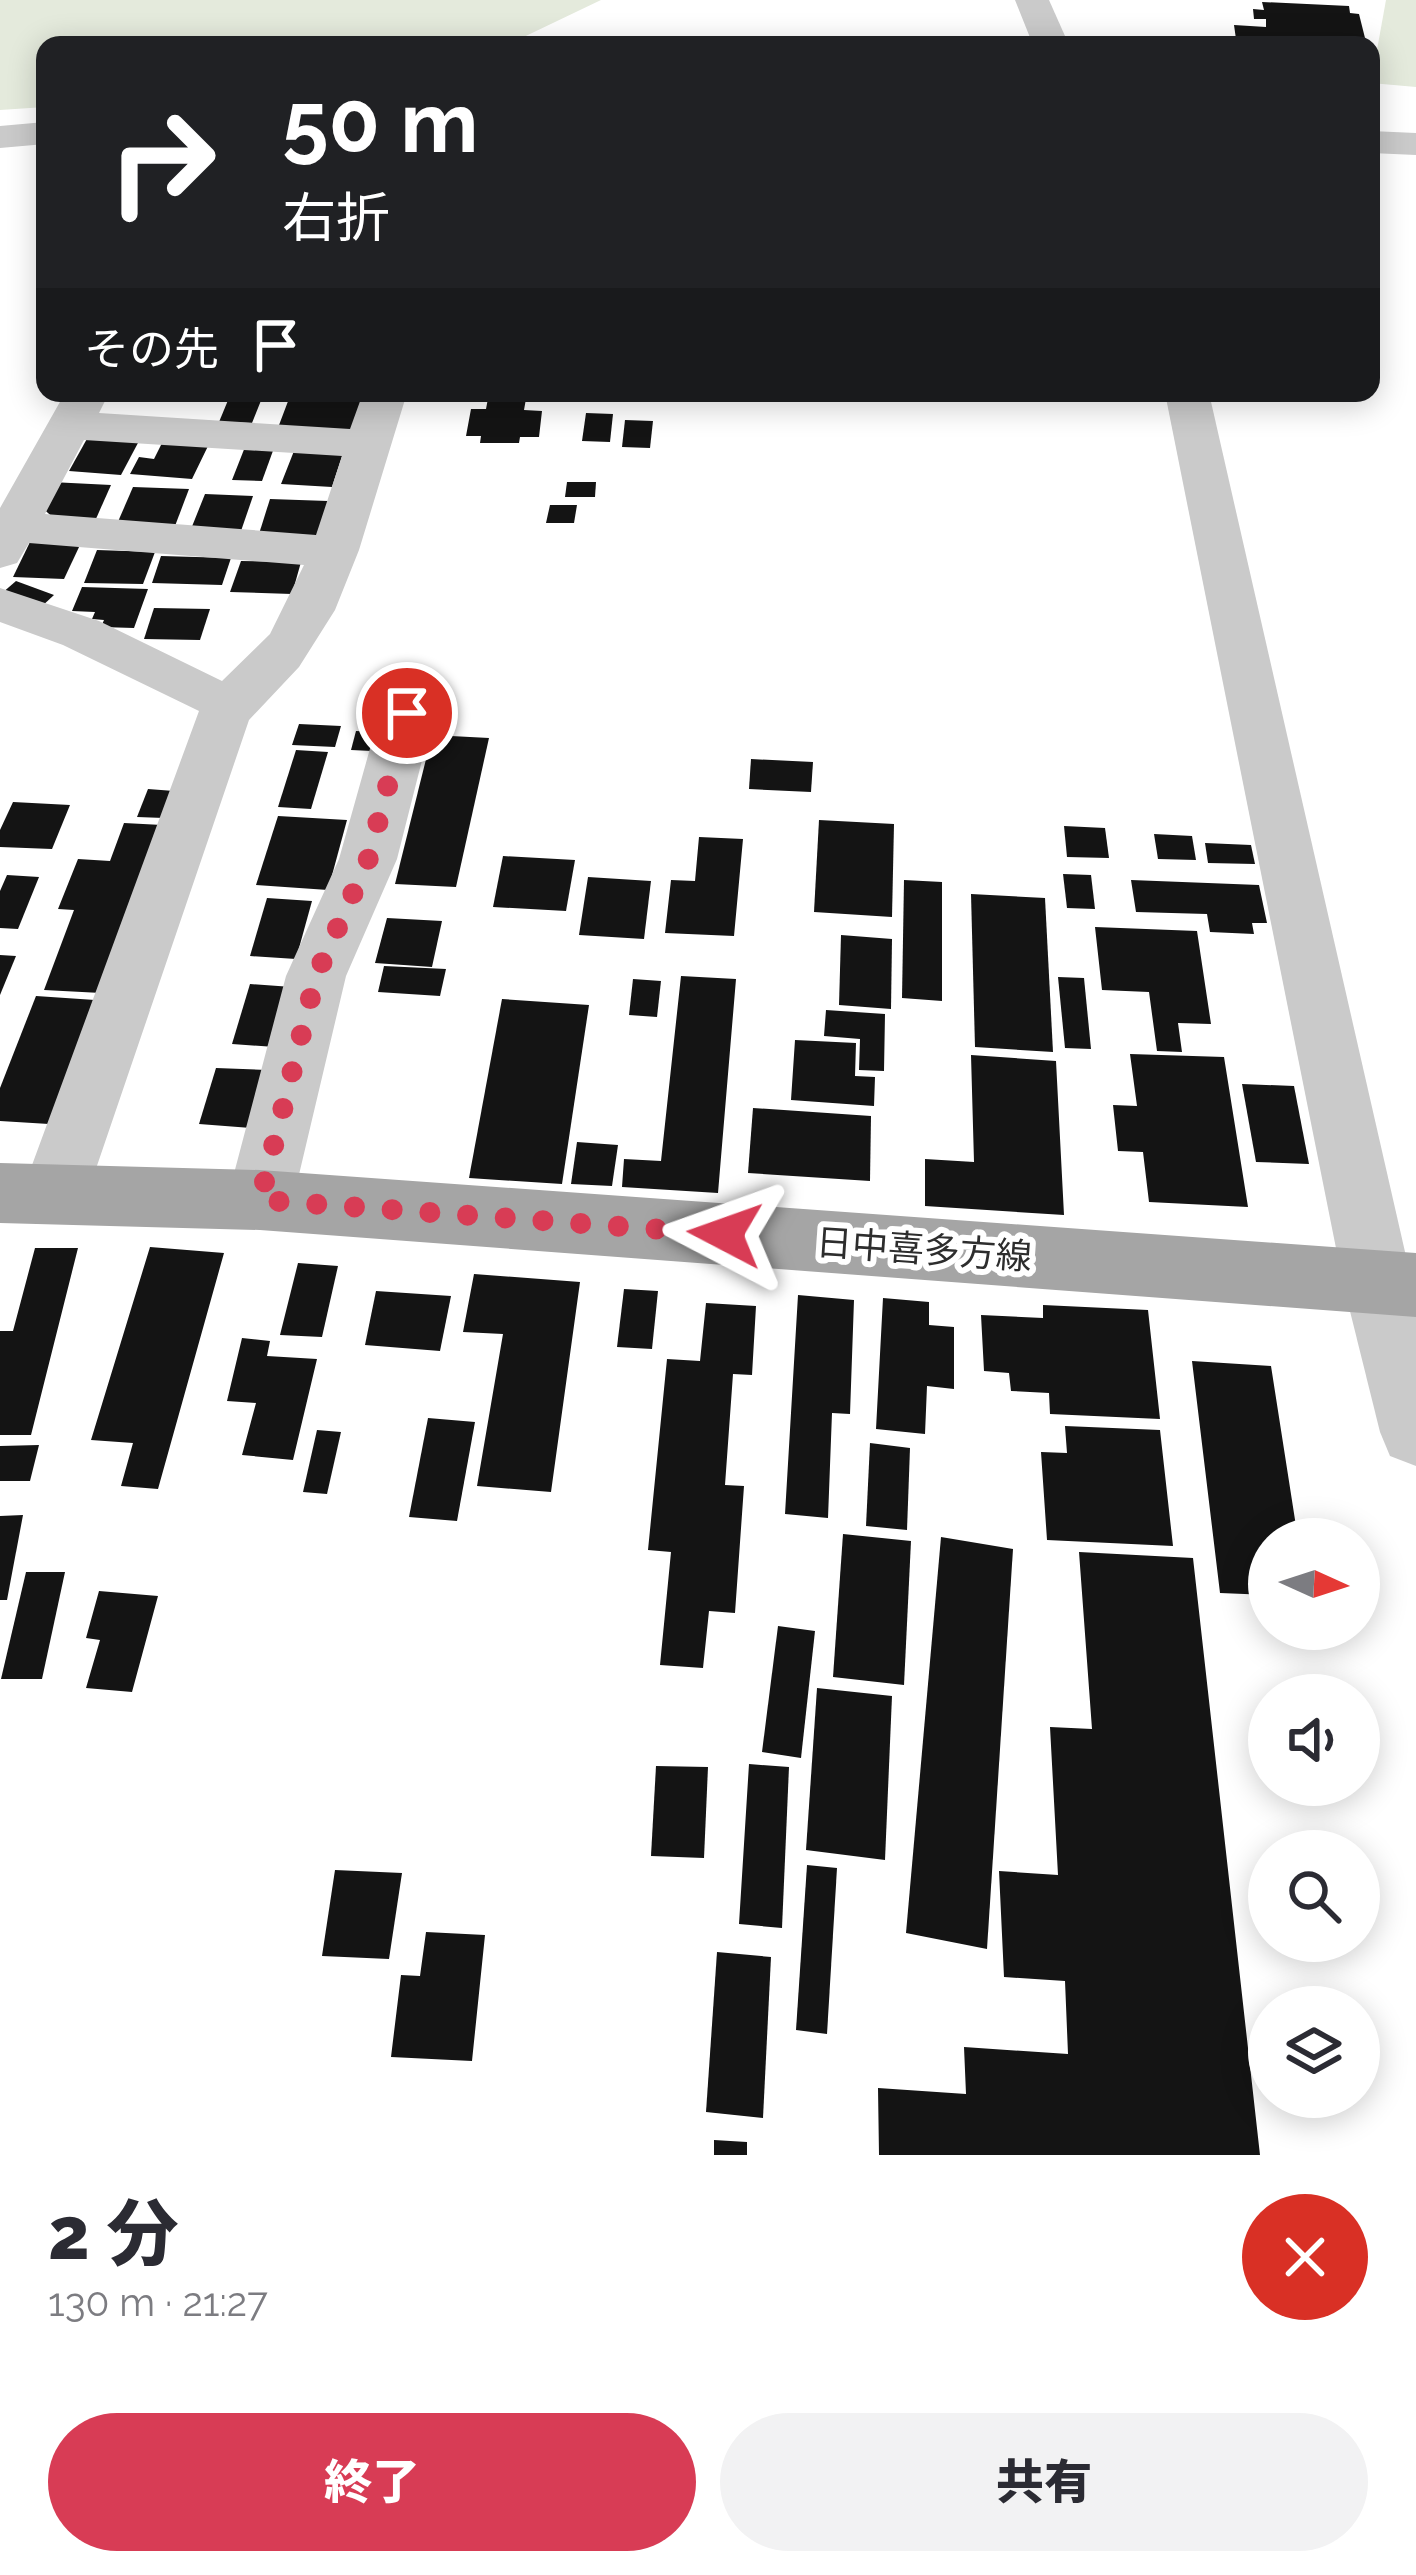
<!DOCTYPE html>
<html lang="ja">
<head>
<meta charset="utf-8">
<style>
  body { margin:0; font-family:Raleway,"Noto Sans JP",sans-serif; background:#f2f2f3; color:#2b2b33; height:100vh; display:flex; flex-direction:column; font-size:45px; white-space:nowrap }
  * { box-sizing:border-box; margin:0 }
  p { font-size:39px; color:#7c7c81 }
  .icon { flex:none; width:66px; height:66px; fill:none; stroke:currentColor; stroke-width:2; stroke-linecap:round; stroke-linejoin:round }
  .map { position:relative; height:2155px; overflow:hidden }
  .panel { display:flex; flex-direction:column; background:#fff; flex:1 }
  .panel>* { flex:none }
  .hud { position:absolute; left:36px; top:36px; width:1344px; height:366px; border-radius:24px; box-shadow:0 6px 30px #0003; background:#202124; color:#fff; overflow:hidden }
  .needle { width:78px; rotate:93deg }
  .controls { position:absolute; left:1248px; top:1518px; display:grid; gap:24px }
  .controls a { display:grid; place-items:center; width:132px; height:132px; border-radius:50%; background:#fff; box-shadow:0 6px 30px #0003; font-size:60px }
  .pin { position:absolute; display:grid; place-items:center; width:102px; height:102px; color:#fff; margin:-51px; border:6px solid #fff; border-radius:50%; box-shadow:0 3px 12px #0007 }
  .me { position:absolute; width:132px; margin:-66px; rotate:274deg; stroke-linejoin:round; filter:drop-shadow(0 0 9px #0008) }
  .turn { display:flex; align-items:center; gap:42px; height:252px; padding:0 48px; font-size:54px }
  .turn .icon { width:156px; height:156px; stroke-width:2.5 }
  .turn b { display:block; font-size:84px; line-height:102px }
  .then { display:flex; align-items:center; height:114px; padding:0 48px; background:#0003; gap:24px; font-size:45px }
  .round { display:grid; place-items:center; flex:none; width:126px; height:126px; border-radius:63px; background:#f2f2f3 }
  .overview { display:flex; align-items:center; justify-content:space-between; height:204px; padding:0 48px }
  h1 { font-size:72px; font-weight:800; line-height:90px }
  .action { display:flex; gap:24px; margin-top:auto; padding:24px 48px }
  .action a { flex:1; height:138px; border-radius:72px; background:#d83c55; color:#fff; font-size:48px; font-weight:800; line-height:138px; text-align:center }
  .action a+a { background:#f2f2f3; color:#2b2b33 }
  .map>svg:first-child { display:block }
</style>
</head>
<body>
<div class="map">
<svg width="1416" height="2155" viewBox="0 0 1416 2155">
  <rect width="100%" height="100%" fill="#fff"/>
  <g fill="#e4eadc">
    <polygon points="0,0 601,0 507,45 45,45 45,107 0,110"/>
    <polygon points="1386,0 1416,0 1416,87 1371,83"/>
  </g>
  <g fill="#141414">
    <polygon points="1262,2 1349,6 1350,13 1359,14 1365,38 1355,37 1357,45 1261,45 1260,41 1236,39 1234,25 1266,27 1266,19 1254,19 1253,9 1264,10"/>
    <polygon points="231,393 264,393 252,423 219,422"/>
    <polygon points="308,393 362,393 360,399 367,399 355,436 276,433 290,396"/>
    <polygon points="489,393 527,393 524,410 542,411 539,437 520,437 519,443 480,443 481,436 466,436 471,409 486,409"/>
    <polygon points="586,413 613,414 610,442 582,441"/>
    <polygon points="625,420 653,421 650,448 622,447"/>
    <polygon points="88,437 139,441 121,475 69,471"/>
    <polygon points="163,441 209,444 192,479 130,474 139,457 154,459"/>
    <polygon points="245,447 274,448 262,481 232,480"/>
    <polygon points="294,451 343,453 332,487 281,484"/>
    <polygon points="51,482 111,485 95,521 56,520 40,506"/>
    <polygon points="567,482 596,482 595,497 565,497"/>
    <polygon points="133,487 189,489 175,526 117,524"/>
    <polygon points="205,494 253,496 241,531 191,529"/>
    <polygon points="270,499 328,501 318,538 258,537"/>
    <polygon points="550,505 577,505 574,523 546,523"/>
    <polygon points="30,542 80,545 64,579 13,577"/>
    <polygon points="97,550 155,552 143,584 84,583"/>
    <polygon points="161,556 231,558 222,585 152,583"/>
    <polygon points="241,561 301,562 292,594 230,592"/>
    <polygon points="16,581 54,595 40,608 1,594"/>
    <polygon points="82,587 148,589 134,628 101,627 104,620 92,619 95,612 72,611"/>
    <polygon points="154,608 210,609 200,640 144,639"/>
    <polygon points="299,724 341,726 335,747 292,745"/>
    <polygon points="356,731 377,732 372,751 351,750"/>
    <polygon points="432,735 489,738 456,887 395,884"/>
    <polygon points="296,750 328,752 311,809 278,807"/>
    <polygon points="751,759 813,762 811,792 749,789"/>
    <polygon points="148,789 174,791 164,818 137,817"/>
    <polygon points="13,802 70,805 52,849 0,847 0,830"/>
    <polygon points="278,816 347,820 328,890 256,885"/>
    <polygon points="819,820 894,824 892,917 814,912"/>
    <polygon points="124,823 162,825 101,993 44,990 74,910 58,909 78,859 110,861"/>
    <polygon points="1064,826 1105,828 1109,858 1067,857"/>
    <polygon points="1154,834 1192,836 1196,860 1158,859"/>
    <polygon points="699,837 743,839 734,936 665,933 671,880 695,881"/>
    <polygon points="1205,843 1251,845 1255,864 1208,863"/>
    <polygon points="503,856 575,860 566,911 493,907"/>
    <polygon points="1063,874 1091,875 1095,909 1067,908"/>
    <polygon points="7,875 39,877 18,929 0,928 0,891"/>
    <polygon points="588,877 651,881 644,939 579,935"/>
    <polygon points="904,880 942,882 942,1001 902,998"/>
    <polygon points="1131,880 1259,885 1267,923 1252,923 1254,934 1210,932 1207,914 1136,912"/>
    <polygon points="971,894 1045,898 1053,1052 975,1047"/>
    <polygon points="267,898 312,901 296,959 250,956"/>
    <polygon points="387,918 442,921 432,967 375,963"/>
    <polygon points="1095,927 1197,931 1211,1024 1178,1023 1182,1052 1157,1051 1149,992 1102,990"/>
    <polygon points="841,935 892,939 891,1009 839,1005"/>
    <polygon points="0,955 16,956 0,995"/>
    <polygon points="384,966 446,969 440,996 378,992"/>
    <polygon points="681,976 736,979 718,1193 622,1187 624,1159 661,1161"/>
    <polygon points="1058,977 1084,978 1091,1049 1065,1048"/>
    <polygon points="633,979 661,981 657,1017 629,1015"/>
    <polygon points="250,984 292,987 275,1047 232,1044"/>
    <polygon points="36,996 95,1000 49,1124 0,1121 0,1088"/>
    <polygon points="502,999 589,1005 562,1184 469,1178"/>
    <polygon points="826,1010 885,1014 884,1071 859,1070 860,1039 824,1036"/>
    <polygon points="795,1040 856,1043 855,1076 875,1077 874,1106 791,1100"/>
    <polygon points="1130,1054 1224,1057 1248,1207 1149,1202 1143,1152 1118,1151 1113,1105 1137,1106"/>
    <polygon points="971,1055 1056,1061 1064,1215 925,1206 925,1159 974,1162"/>
    <polygon points="216,1068 267,1070 251,1128 199,1124"/>
    <polygon points="1242,1084 1294,1086 1309,1164 1256,1162"/>
    <polygon points="753,1108 871,1116 870,1181 748,1173"/>
    <polygon points="577,1142 618,1145 612,1186 571,1184"/>
    <polygon points="150,1247 224,1253 158,1489 121,1486 133,1443 91,1440"/>
    <polygon points="35,1248 78,1248 31,1435 0,1435 0,1331 13,1331"/>
    <polygon points="298,1263 338,1266 322,1337 280,1335"/>
    <polygon points="474,1274 580,1282 551,1492 477,1486 503,1334 463,1332"/>
    <polygon points="624,1289 658,1291 652,1349 617,1347"/>
    <polygon points="376,1291 451,1296 440,1351 365,1345"/>
    <polygon points="798,1295 854,1300 850,1414 832,1413 828,1518 785,1514"/>
    <polygon points="883,1298 929,1302 929,1325 954,1327 954,1389 927,1386 925,1434 876,1429"/>
    <polygon points="706,1303 756,1306 752,1375 733,1374 725,1485 744,1486 735,1613 709,1611 703,1668 660,1665 671,1552 648,1550 667,1359 700,1361"/>
    <polygon points="1043,1305 1148,1310 1160,1419 1050,1414 1049,1393 1011,1391 1009,1373 984,1371 981,1315 1043,1318"/>
    <polygon points="242,1338 270,1341 267,1356 317,1359 293,1460 242,1455 256,1403 227,1401"/>
    <polygon points="1192,1361 1271,1366 1298,1539 1269,1539 1269,1595 1220,1593"/>
    <polygon points="428,1418 475,1422 457,1521 409,1517"/>
    <polygon points="1065,1426 1160,1430 1173,1546 1047,1540 1041,1452 1067,1453"/>
    <polygon points="317,1430 341,1432 327,1494 303,1492"/>
    <polygon points="870,1443 910,1448 907,1530 866,1526"/>
    <polygon points="39,1445 30,1481 0,1481 0,1446"/>
    <polygon points="23,1515 7,1600 0,1600 0,1516"/>
    <polygon points="843,1534 911,1541 904,1685 833,1677"/>
    <polygon points="941,1537 1013,1549 987,1949 906,1933"/>
    <polygon points="1079,1552 1193,1558 1260,2155 879,2155 878,2088 966,2094 964,2047 1068,2054 1065,1981 1004,1977 999,1871 1058,1875 1050,1727 1092,1729"/>
    <polygon points="26,1572 65,1572 42,1679 1,1679"/>
    <polygon points="99,1591 158,1596 132,1692 86,1688 100,1640 86,1638"/>
    <polygon points="778,1626 815,1631 801,1758 762,1752"/>
    <polygon points="817,1688 892,1696 885,1860 806,1850"/>
    <polygon points="749,1764 789,1767 782,1928 739,1924"/>
    <polygon points="656,1766 708,1767 704,1858 651,1856"/>
    <polygon points="807,1865 837,1868 827,2034 796,2030"/>
    <polygon points="335,1870 402,1873 389,1959 322,1956"/>
    <polygon points="426,1932 485,1935 472,2061 391,2057 401,1975 420,1976"/>
    <polygon points="717,1952 771,1957 763,2118 706,2112"/>
    <polygon points="714,2140 747,2142 747,2155 714,2155"/>
  </g>
  <g fill="none" stroke-linecap="round" stroke-linejoin="round">
    <g fill="#cacaca" fill-rule="evenodd">
      <polygon points="1015,0 1049,0 1069,45 1033,45"/>
      <polygon points="45,122 45,144 0,148 0,126"/>
      <polygon points="1371,131 1416,133 1416,155 1371,153"/>
      <path d="M65,393H109L99,413L350,429L363,393H407L359,550L335,610L299,667L249,720L87,1195L77,1215L54,1223L31,1215L21,1195L199,711L63,645L0,622V588L99,621L222,681L270,634L304,565L29,543L17,563L0,568V508ZM84,440L342,456L316,535L45,514Z"/>
      <polygon points="1165,393 1209,393 1416,1300 1416,1466 1390,1456 1380,1432 1343,1283"/>
      <polygon points="407,695 426,700 434,713 397,859 346,976 293,1200 283,1220 260,1229 237,1220 227,1200 286,976 339,859 380,713 388,700"/>
    </g>
    <polygon fill="#a5a5a5" fill-rule="evenodd" points="0,1163 260,1170 1416,1253 1416,1317 260,1230 0,1223"/>
  </g>
  <g fill="none" stroke-linecap="round" stroke-linejoin="round">
    <polyline stroke="#d83c55" stroke-width="21" stroke-dasharray="0 37.8" points="407,713 368,860 316,976 260,1200 725,1234"/>
  </g>
  <g text-anchor="middle" dominant-baseline="central" stroke-width="12" stroke-linejoin="round" paint-order="stroke">
    <g font-size="36" fill="#2d2d2d" stroke="#fff">
      <text transform="translate(924 1249) rotate(4)">日中喜多方線</text>
    </g>
  </g>
</svg>
<div class="controls">
<a><svg class="needle" viewBox="-14 -14 28 28"><path d="M0-13l5 13h-10z" fill="#e53935"/><path d="M0 13l5-13h-10z" fill="#7c7c81"/></svg></a>
<a><svg class="icon" aria-label="sound" viewBox="0 0 24 24"><path d="M4 9h4l5-4v14l-5-4H4zM17 9q2 3 0 6"/></svg></a>
<a><svg class="icon" aria-label="search" viewBox="0 0 24 24"><circle cx="10" cy="10" r="6"/><path d="M15 15l6 6"/></svg></a>
<a><svg class="icon" aria-label="layers" viewBox="0 0 24 24"><path d="M12 4l9 5-9 5-9-5zM3 14l9 5 9-5"/></svg></a>
</div>
<div class="pin" style="left:407px;top:713px;background:#d93025"><svg class="icon" aria-label="arrive" viewBox="0 0 24 24"><path d="M6 21V4h12l-3 4 3 4H6"/></svg></div>
<svg class="me" style="left:725px;top:1234px" viewBox="-20 -20 40 40"><path d="M0-17L14 15 0 8-14 15z" fill="#d83c55" stroke="#fff" stroke-width="4"/></svg>
<div class="hud">
<div class="turn"><svg class="icon" aria-label="right" viewBox="0 0 24 24"><path d="M7 20v-9h11M14 6l5 5-5 5"/></svg><div><b>50 m</b>右折</div></div>
<div class="then">その先<svg class="icon" aria-label="arrive" viewBox="0 0 24 24"><path d="M6 21V4h12l-3 4 3 4H6"/></svg></div>
</div>
</div>
<section class="panel">
<div class="overview"><div><h1>2 分</h1><p>130 m · 21:27</p></div><a class="round" style="background:#d93025;color:#fff"><svg class="icon" aria-label="close" viewBox="0 0 24 24"><path d="M6 6l12 12M18 6L6 18"/></svg></a></div>
<div class="action"><a>終了</a><a>共有</a></div>
</section>
</body>
</html>
